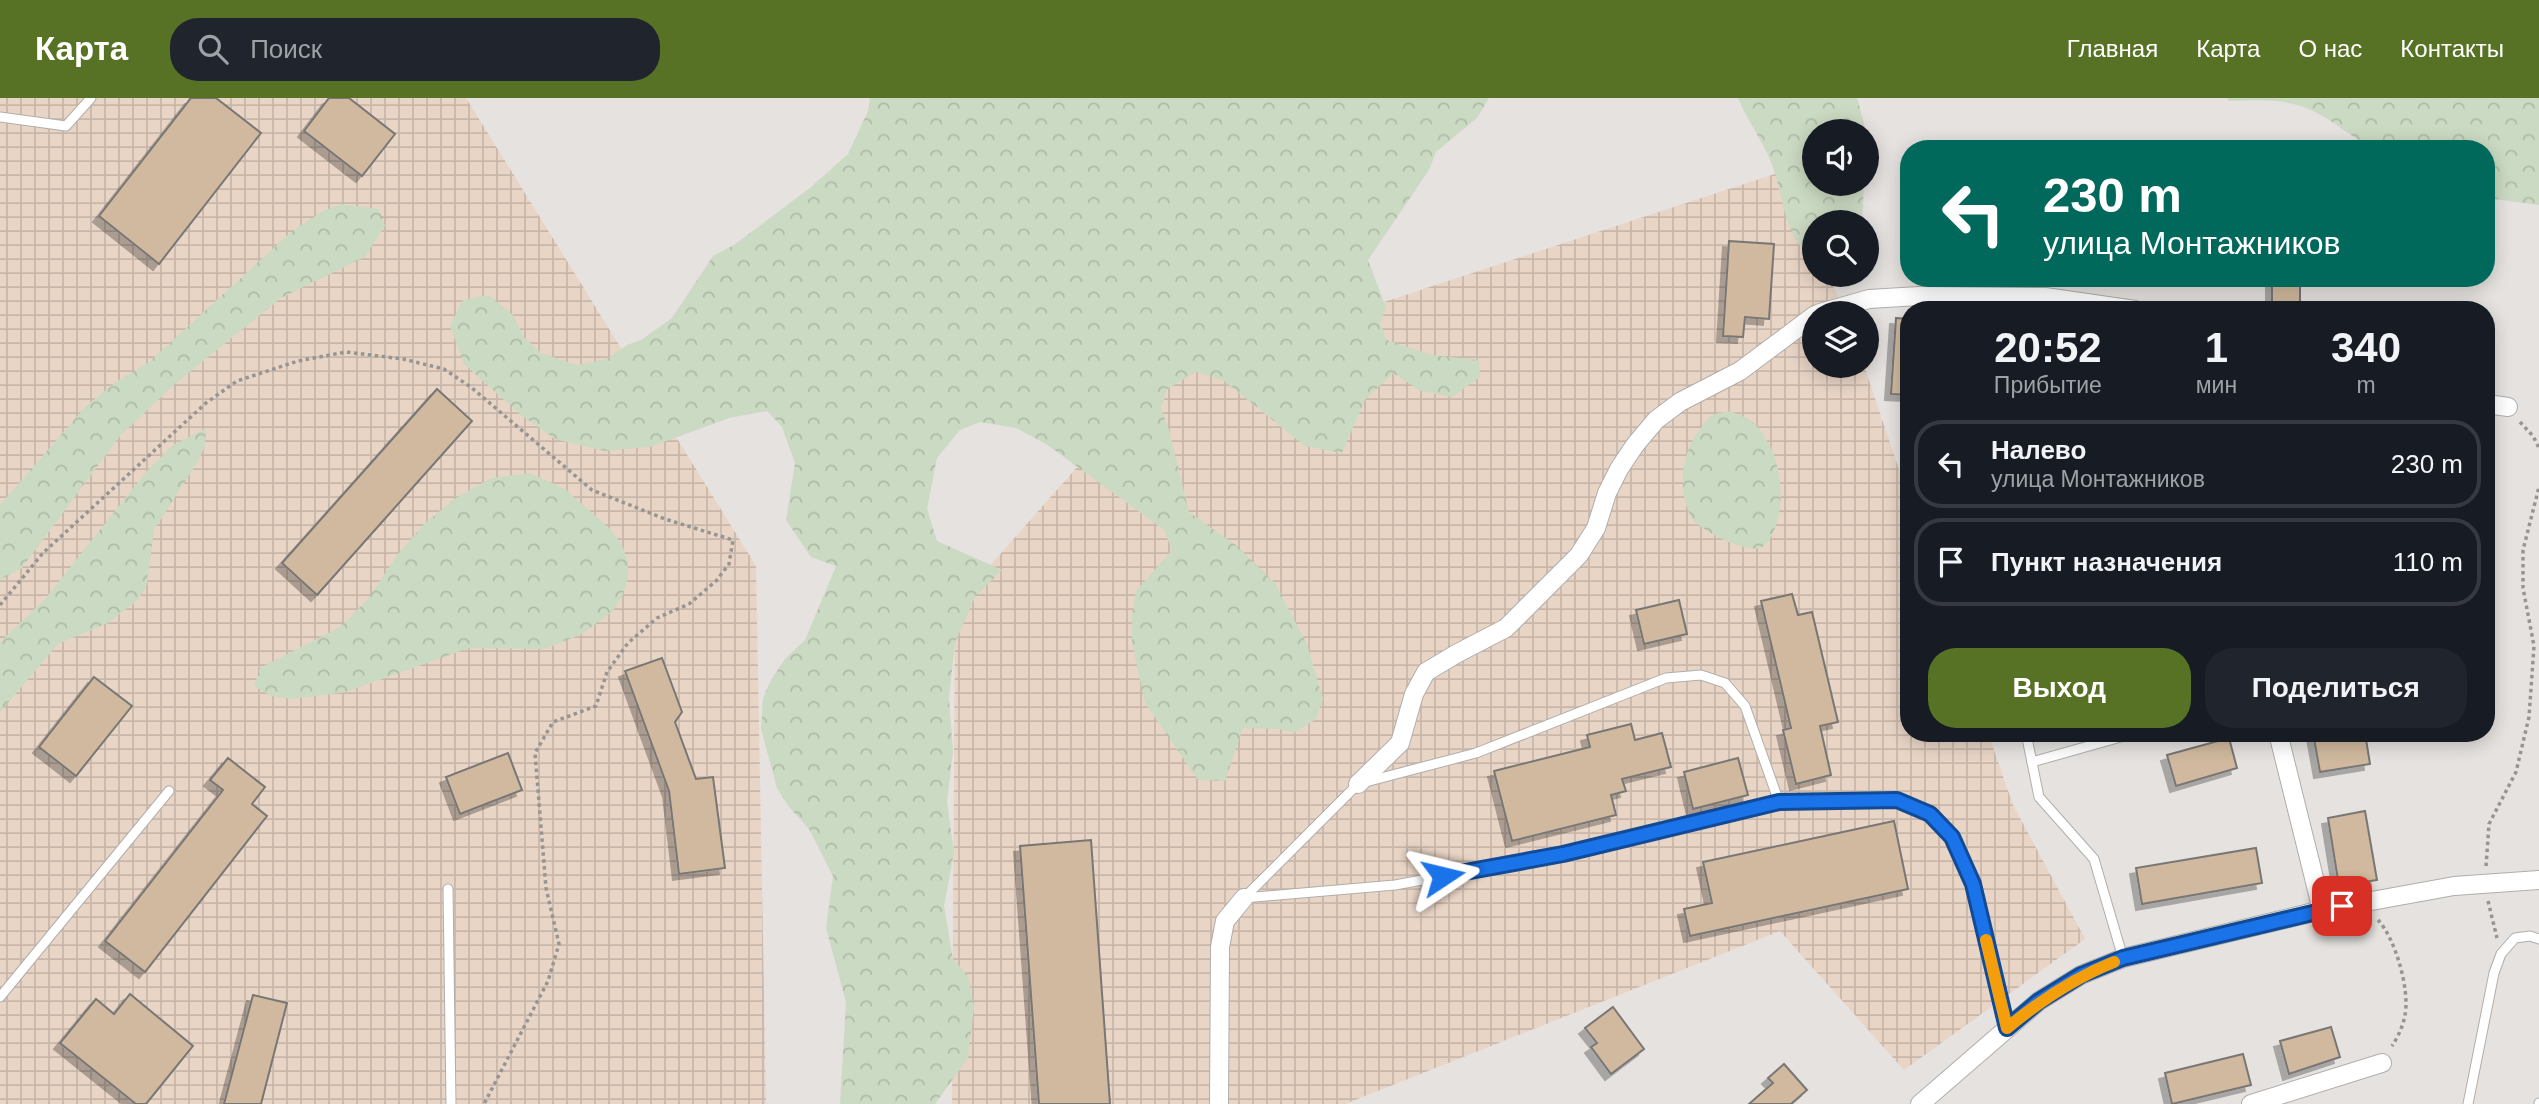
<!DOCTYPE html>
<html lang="ru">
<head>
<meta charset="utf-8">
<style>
  body { margin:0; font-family:Arial,sans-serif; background:#20242c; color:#f1f3f6; height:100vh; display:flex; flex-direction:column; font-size:26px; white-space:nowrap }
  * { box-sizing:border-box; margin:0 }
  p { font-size:23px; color:#9ea1a6 }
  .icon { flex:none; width:38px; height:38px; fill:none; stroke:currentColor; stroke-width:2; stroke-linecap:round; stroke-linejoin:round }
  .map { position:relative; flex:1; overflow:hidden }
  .drawer { position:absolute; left:1900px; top:203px; width:595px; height:441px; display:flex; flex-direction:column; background:#171b24; border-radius:28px; box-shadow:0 4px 18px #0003 }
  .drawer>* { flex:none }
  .hud { position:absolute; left:1900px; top:42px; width:595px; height:147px; border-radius:28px; box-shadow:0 4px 18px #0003; background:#00695c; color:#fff; overflow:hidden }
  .controls { position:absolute; left:1802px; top:21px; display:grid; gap:14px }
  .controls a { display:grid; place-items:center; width:77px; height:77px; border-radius:50%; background:#171b24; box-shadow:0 4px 18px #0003; font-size:35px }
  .pin { position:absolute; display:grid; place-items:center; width:60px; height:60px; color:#fff; margin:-30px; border-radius:14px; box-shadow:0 4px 10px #0006 }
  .me { position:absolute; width:77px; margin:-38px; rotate:80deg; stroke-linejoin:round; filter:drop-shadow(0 0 5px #0008) }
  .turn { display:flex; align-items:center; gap:24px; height:147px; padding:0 28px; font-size:32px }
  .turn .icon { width:91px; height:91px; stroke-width:2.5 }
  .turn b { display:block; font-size:49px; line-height:60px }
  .eta { display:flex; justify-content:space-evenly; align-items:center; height:119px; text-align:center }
  .eta b { font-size:42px; font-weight:700; line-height:49px }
  .action { display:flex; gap:14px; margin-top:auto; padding:14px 28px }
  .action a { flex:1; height:80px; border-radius:28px; background:#587225; color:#fff; font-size:28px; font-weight:700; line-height:80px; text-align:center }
  .action a+a { background:#20242c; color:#f1f3f6 }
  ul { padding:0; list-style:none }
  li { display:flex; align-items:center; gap:21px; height:88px; margin:0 14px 10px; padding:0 14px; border:4px solid #363941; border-radius:28px }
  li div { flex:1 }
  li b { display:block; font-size:26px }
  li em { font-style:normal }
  header { display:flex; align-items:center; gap:42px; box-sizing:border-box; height:98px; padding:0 35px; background:#587225; color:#fff }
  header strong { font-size:33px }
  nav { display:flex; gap:38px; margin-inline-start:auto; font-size:24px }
  .search { width:490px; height:63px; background:#20242c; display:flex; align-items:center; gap:18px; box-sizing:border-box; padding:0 24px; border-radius:28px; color:#9ea1a6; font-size:26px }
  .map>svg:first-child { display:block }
</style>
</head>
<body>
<header>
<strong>Карта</strong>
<div class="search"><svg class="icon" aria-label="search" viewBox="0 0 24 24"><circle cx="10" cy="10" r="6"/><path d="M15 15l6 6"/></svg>Поиск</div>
<nav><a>Главная</a><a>Карта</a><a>О нас</a><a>Контакты</a></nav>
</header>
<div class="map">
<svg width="2539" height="1006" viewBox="0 0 2539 1006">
  <defs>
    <pattern id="industrial-grid" width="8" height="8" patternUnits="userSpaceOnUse" patternTransform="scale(1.75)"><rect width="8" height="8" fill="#e9d5c6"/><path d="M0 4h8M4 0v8" fill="none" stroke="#c8b7aa"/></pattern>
    <pattern id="forest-crowns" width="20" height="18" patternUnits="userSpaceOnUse" patternTransform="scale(1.75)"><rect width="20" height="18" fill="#cbdac2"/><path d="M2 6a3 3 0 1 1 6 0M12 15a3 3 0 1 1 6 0" fill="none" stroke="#afbba7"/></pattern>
    <filter id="shadow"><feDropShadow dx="-6" dy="6" stdDeviation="0" flood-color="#0004"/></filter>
  </defs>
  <rect width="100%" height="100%" fill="#e5e2df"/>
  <g fill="url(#industrial-grid)">
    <polygon points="0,0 466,0 756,468 766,1006 0,1006"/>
    <polygon points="1781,74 1815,149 1815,177 1828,177 1845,215 1815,215 1815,268 1864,268 1909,401 1909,635 1988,635 2013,707 2085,841 1904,972 1780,833 1345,1006 952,1006 955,507 1158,278"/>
  </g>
  <g fill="url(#forest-crowns)">
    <polygon points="870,0 1489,0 1477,20 1436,54 1429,72 1368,162 1386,210 1380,226 1387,242 1432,257 1479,262 1480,279 1452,299 1421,293 1393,275 1365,302 1342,355 1305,348 1224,283 1196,274 1167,291 1161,311 1169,332 1189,414 1237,448 1275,485 1307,546 1323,601 1316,621 1294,635 1279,631 1243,630 1225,683 1198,682 1145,605 1132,544 1132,516 1136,493 1172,452 1164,432 1046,346 1016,330 980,324 960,332 937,360 927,411 937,443 1002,472 975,499 955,545 949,601 953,653 947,704 954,755 944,808 953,861 968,877 974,909 968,960 935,1006 840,1006 846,904 826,830 833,778 809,731 789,709 777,690 761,631 763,600 771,582 785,561 805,542 836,468 811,459 786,422 795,365 782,329 767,313 729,320 650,349 604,353 555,341 521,317 464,266 450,228 463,202 488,197 513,217 524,239 541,255 577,267 607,261 627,247 641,242 672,220 713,158 734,147 811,89 848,56 868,13"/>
    <path d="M1738,0H1857L1866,33H1815V86H1864L1862,124H1815V162C1781,137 1785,99 1771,64C1762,42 1747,22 1738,0Z"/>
    <path d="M2227,0H2539V107L2487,100V51H2379C2353,43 2336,23 2311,12C2285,0 2257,2 2229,3Z"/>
    <polygon points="341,106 379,111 385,128 365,159 281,200 175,286 120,338 22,470 0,482 0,407 87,307 116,284 149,264 291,134 323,113"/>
    <path d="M1731,313C1736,316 1744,318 1750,322C1781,347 1788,401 1773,435C1770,442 1767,448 1759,450C1743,454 1697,432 1690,417C1677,389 1682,354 1700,331C1703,328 1706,321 1710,319C1715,315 1725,314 1731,313Z"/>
    <polygon points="206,330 205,348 197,365 154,432 147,487 138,502 108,525 58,546 0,614 0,544 45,501 146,374 173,347"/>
    <polygon points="530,375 565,391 609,430 621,445 628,462 628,481 622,499 612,514 580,537 544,551 469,550 346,594 292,601 271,598 254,588 260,570 340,529 367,502 398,456 424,426 456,400 491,380"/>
  </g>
  <g fill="#d0b99e" stroke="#797774" stroke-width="2" filter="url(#shadow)">
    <polygon points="191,0 216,0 261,35 159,166 99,118"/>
    <polygon points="329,0 349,0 395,36 362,78 304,33"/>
    <polygon points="1729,143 1774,146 1769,221 1745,219 1743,239 1723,238"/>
    <rect x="2272" y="180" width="28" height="32"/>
    <polygon points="1896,220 1909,221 1909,297 1891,296"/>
    <polygon points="437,291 472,323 317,497 282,465"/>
    <polygon points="1792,496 1798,517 1812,514 1838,624 1820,628 1831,677 1796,686 1783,632 1791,630 1761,503"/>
    <polygon points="1679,502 1687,536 1644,546 1636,512"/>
    <polygon points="662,560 682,614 675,624 696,681 713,679 725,770 679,776 669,693 625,573"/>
    <polygon points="94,579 132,608 76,678 39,649"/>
    <polygon points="1631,626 1635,642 1662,635 1671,669 1622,681 1626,693 1611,697 1616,717 1512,743 1494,673 1590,649 1587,637"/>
    <polygon points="2313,635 2365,635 2370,666 2320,674"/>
    <polygon points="2229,640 2237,670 2176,688 2167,657"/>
    <polygon points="508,655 522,692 460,716 446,679"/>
    <polygon points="228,660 265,689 252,706 267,718 145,874 105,843 223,692 210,682"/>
    <polygon points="1738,660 1748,697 1693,711 1684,674"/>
    <polygon points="2365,713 2377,782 2339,788 2328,720"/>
    <polygon points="1894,723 1908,791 1690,838 1684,811 1712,805 1703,764"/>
    <polygon points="1091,742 1110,1006 1039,1006 1020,748"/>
    <polygon points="2256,750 2262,785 2142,806 2136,770"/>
    <polygon points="130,896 193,948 146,1006 136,1006 60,945 96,901 114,916"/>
    <polygon points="253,897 287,905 261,1006 224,1006"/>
    <polygon points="1613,909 1644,951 1611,976 1591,949 1597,945 1585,930"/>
    <polygon points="2331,929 2340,959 2289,976 2280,943"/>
    <polygon points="2243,956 2251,987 2172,1006 2165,975"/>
    <polygon points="1784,966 1807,992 1791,1006 1749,1006 1773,985 1768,980"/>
  </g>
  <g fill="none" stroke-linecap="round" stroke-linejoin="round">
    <defs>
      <g id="service">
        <polyline points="0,19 66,28 91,0"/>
        <polyline points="2026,635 2039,699 2094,761 2123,860"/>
        <polyline points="2032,664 2135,635"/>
        <polyline points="448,791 451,1006"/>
        <polyline points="1244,800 1395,787 1563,756 1779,704 1897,702 1930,716 1952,739 1973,786 2007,930"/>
        <polyline points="1244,800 1358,686 1476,655 1666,580 1701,577 1725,585 1745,608 1779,704"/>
        <polyline points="0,899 169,693"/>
        <polyline points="2468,1006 2494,875 2501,856 2515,840 2530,838 2539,841"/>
        <polyline points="2539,1006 2539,1005"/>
      </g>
      <g id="minor">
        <polyline points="1820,215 1869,201 1919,198 2045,199 2135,212"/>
        <polyline points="2487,306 2508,309"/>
        <polyline points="2278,635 2322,812"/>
        <polyline points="1358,686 1400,645 1414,596 1426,574 1456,556 1506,530 1579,457 1596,430 1607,395 1619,371 1635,347 1656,322 1680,304 1740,273 1815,217"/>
        <polyline points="1219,1006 1220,849 1225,823 1244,800"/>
        <polyline points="1920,1006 2039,903 2081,877 2123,860 2322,812 2454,788 2539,782"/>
        <polyline points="2251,1006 2382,965"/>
      </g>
    </defs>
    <use href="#service" stroke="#b0aeab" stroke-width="11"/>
    <use href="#minor" stroke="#b0aeab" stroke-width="20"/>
    <g stroke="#979592" stroke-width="3.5" stroke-dasharray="3.5 3.5" stroke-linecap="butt">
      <polyline points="2520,324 2533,338 2539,350"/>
      <polyline points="0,507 43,455 206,305 237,283 298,263 346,254 403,261 444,271 472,290 592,392 665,421 733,442 729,466 716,483 689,506 657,520 628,545 607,574 596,608 553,624 535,655 546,790 559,846 548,883 484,1006"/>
      <polyline points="2486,768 2489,726 2516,674 2529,619 2534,548 2523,490 2523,452 2539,389"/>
      <polyline points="2488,803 2497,840"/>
      <path d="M2378,822C2395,840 2410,891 2405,917C2403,928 2398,939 2392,948"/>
    </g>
    <use href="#service" stroke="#fff" stroke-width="9"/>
    <use href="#minor" stroke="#fff" stroke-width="18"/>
  </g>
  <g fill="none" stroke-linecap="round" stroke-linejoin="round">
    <defs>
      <polyline id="route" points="1443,778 1563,756 1779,704 1897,702 1930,716 1952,739 1973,786 2007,930 2039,903 2081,877 2123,860 2342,808"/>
    </defs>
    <use href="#route" stroke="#114b97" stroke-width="18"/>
    <use href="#route" stroke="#1a73e8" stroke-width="12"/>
    <path stroke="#f59e0b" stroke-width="12" d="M1986,842L2007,930C2041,902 2074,880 2114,864"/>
  </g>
</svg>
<div class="controls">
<a><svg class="icon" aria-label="sound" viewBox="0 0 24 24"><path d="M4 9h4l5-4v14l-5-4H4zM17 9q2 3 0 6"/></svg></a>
<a><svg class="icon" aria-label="search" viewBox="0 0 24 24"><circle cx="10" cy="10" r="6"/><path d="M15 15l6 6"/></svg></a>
<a><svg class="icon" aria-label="layers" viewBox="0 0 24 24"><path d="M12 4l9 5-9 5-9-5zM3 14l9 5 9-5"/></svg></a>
</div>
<div class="pin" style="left:2342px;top:808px;background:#d93025"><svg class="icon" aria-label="arrive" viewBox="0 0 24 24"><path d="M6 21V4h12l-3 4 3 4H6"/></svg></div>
<svg class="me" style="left:1443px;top:778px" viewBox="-20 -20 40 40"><path d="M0-17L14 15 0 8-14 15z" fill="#1a73e8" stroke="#fff" stroke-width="4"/></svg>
<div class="hud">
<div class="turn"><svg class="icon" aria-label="left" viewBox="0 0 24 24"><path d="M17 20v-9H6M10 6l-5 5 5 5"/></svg><div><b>230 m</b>улица Монтажников</div></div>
</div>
<section class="drawer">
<div class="eta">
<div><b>20:52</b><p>Прибытие</p></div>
<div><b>1</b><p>мин</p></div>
<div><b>340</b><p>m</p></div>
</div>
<ul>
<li><svg class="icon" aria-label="left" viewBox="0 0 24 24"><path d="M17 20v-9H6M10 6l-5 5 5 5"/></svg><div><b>Налево</b><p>улица Монтажников</p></div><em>230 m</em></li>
<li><svg class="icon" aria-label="arrive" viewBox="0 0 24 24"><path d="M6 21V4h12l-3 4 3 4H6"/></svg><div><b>Пункт назначения</b></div><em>110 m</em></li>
</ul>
<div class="action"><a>Выход</a><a>Поделиться</a></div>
</section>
</div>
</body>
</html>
